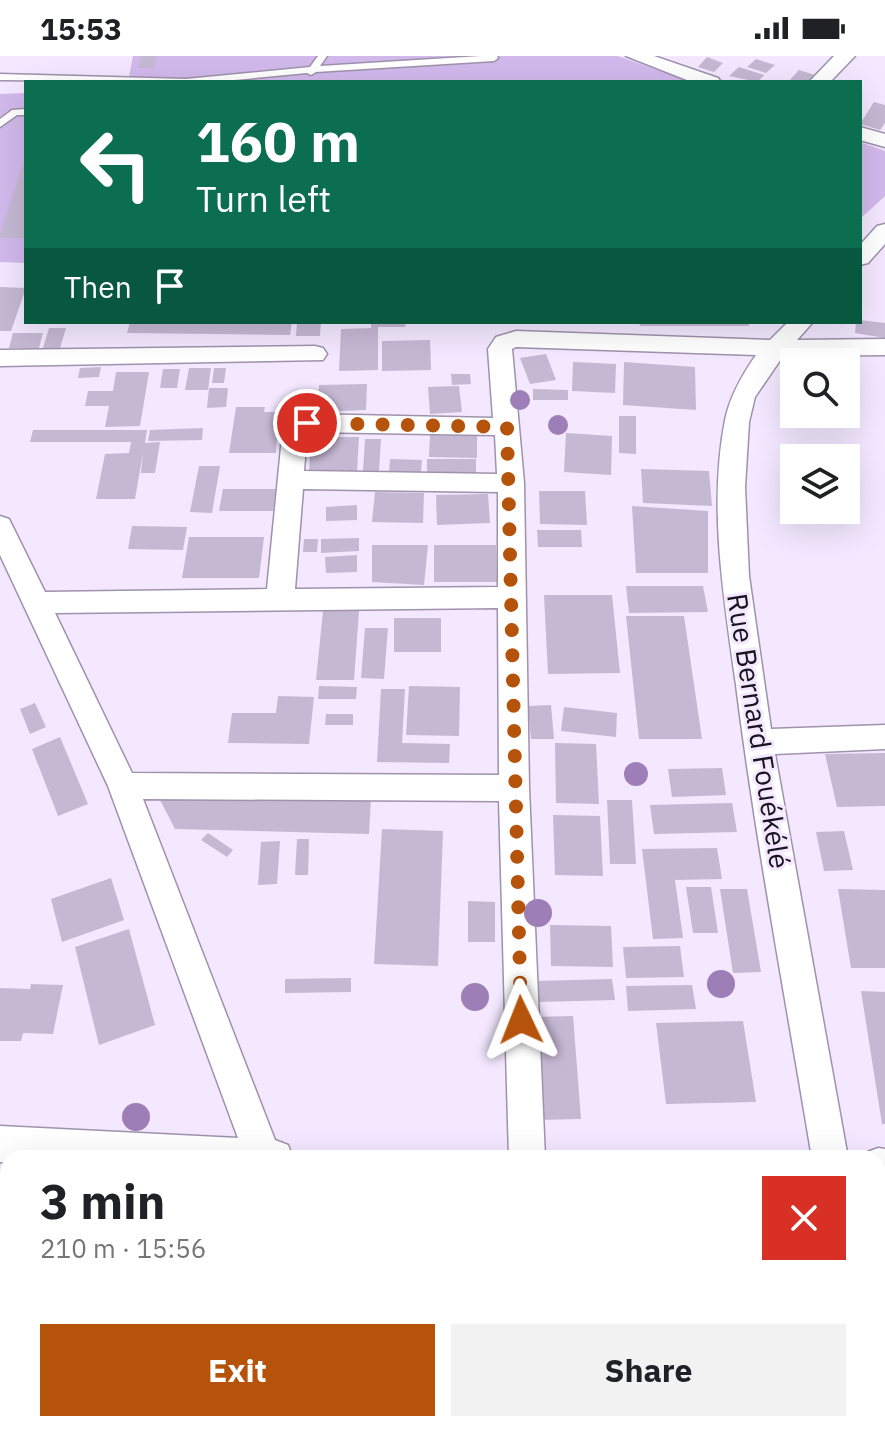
<!DOCTYPE html>
<html lang="en">
<head>
<meta charset="utf-8">
<style>
  body { margin:0; font-family:"IBM Plex Sans",sans-serif; background:#f2f2f2; color:#202124; height:100vh; display:flex; flex-direction:column; font-size:30px; white-space:nowrap }
  * { box-sizing:border-box; margin:0 }
  p { font-size:26px; color:#757577 }
  .icon { flex:none; width:44px; height:44px; fill:none; stroke:currentColor; stroke-width:2; stroke-linecap:round; stroke-linejoin:round }
  .map { position:relative; flex:1; overflow:hidden }
  .side { position:absolute; left:0px; top:1094px; width:886px; height:282px; display:flex; flex-direction:column; background:#fff; border-radius:24px 24px 0 0; box-shadow:0 8px 32px #0002 }
  .side>* { flex:none }
  .guide { position:absolute; left:24px; top:24px; width:838px; height:244px; border-radius:0px; box-shadow:0 8px 32px #0002; background:#0b6e4f; color:#fff; overflow:hidden }
  .fabs { position:absolute; left:780px; top:292px; display:grid; gap:16px }
  .fabs a { display:grid; place-items:center; width:80px; height:80px; border-radius:0px; background:#fff; box-shadow:0 8px 32px #0002; font-size:40px }
  .pin { position:absolute; display:grid; place-items:center; width:68px; height:68px; color:#fff; margin:-34px; border:4px solid #fff; border-radius:50%; box-shadow:0 2px 8px #0007 }
  .me { position:absolute; width:88px; margin:-44px; rotate:358deg; stroke-linejoin:round; filter:drop-shadow(0 0 6px #0008) }
  .turn { display:flex; align-items:center; gap:28px; height:168px; padding:0 40px; font-size:36px }
  .turn .icon { width:104px; height:104px; stroke-width:2.5 }
  .turn b { display:block; font-size:56px; line-height:68px }
  .then { display:flex; align-items:center; height:76px; padding:0 40px; background:#0003; gap:16px; font-size:30px }
  .round { display:grid; place-items:center; flex:none; width:84px; height:84px; border-radius:0px; background:#f2f2f2 }
  .headline { display:flex; align-items:center; justify-content:space-between; height:136px; padding:0 40px }
  h1 { font-size:48px; font-weight:800; line-height:60px }
  .action { display:flex; gap:16px; margin-top:auto; padding:16px 40px }
  .action a { flex:1; height:92px; border-radius:0px; background:#b45309; color:#fff; font-size:32px; font-weight:800; line-height:92px; text-align:center }
  .action a+a { background:#f2f2f2; color:#202124 }
  .status { display:flex; justify-content:space-between; align-items:center; height:56px; padding:0 40px; background:#fff; direction:ltr }
  .status svg { height:22px; fill:currentColor }
  .map>svg:first-child { display:block }
</style>
</head>
<body>
<div class="status"><b>15:53</b><svg viewBox="0 0 49 12"><path d="M0 12V9h3v3zM5 12V6h3v6zM10 12V3h3v9zM15 12V0h3v12zM26 1h20v11H26zM47 4h2v5h-2z"/></svg></div>
<div class="map">
<svg width="885" height="1375" viewBox="0 0 885 1375">
  <rect width="100%" height="100%" fill="#f3e8ff"/>
  <g fill="#d2b9ec">
    <polygon points="133,0 618,0 691,26 128,26"/>
    <polygon points="26,37 26,207 0,206 0,38"/>
    <polygon points="860,86 885,95 885,140 860,163"/>
  </g>
  <g fill="#c5b8d3">
    <polygon points="141,0 157,0 154,12 138,12"/>
    <polygon points="707,1 723,7 714,16 698,11"/>
    <polygon points="756,3 775,9 766,17 747,11"/>
    <polygon points="739,11 764,19 758,26 729,20"/>
    <polygon points="799,14 818,20 813,26 788,26"/>
    <polygon points="874,46 885,49 885,67 880,74 860,68"/>
    <polygon points="26,99 26,182 0,182 0,178"/>
    <polygon points="0,231 26,232 11,275 0,275"/>
    <polygon points="860,264 885,267 885,282 855,277 856,266"/>
    <polygon points="130,266 292,266 290,279 127,277"/>
    <polygon points="297,266 321,266 320,280 296,280"/>
    <polygon points="371,266 406,266 405,271 378,271 378,314 339,315 341,273 371,272"/>
    <polygon points="639,266 748,266 749,270 640,270"/>
    <polygon points="49,272 66,272 60,292 43,292"/>
    <polygon points="13,277 43,277 39,292 9,292"/>
    <polygon points="430,284 431,314 382,315 382,285"/>
    <polygon points="546,298 556,324 530,328 520,302"/>
    <polygon points="573,306 616,308 615,337 572,335"/>
    <polygon points="624,306 695,311 696,354 623,349"/>
    <polygon points="101,311 99,321 78,322 80,312"/>
    <polygon points="780,311 794,311 794,339 784,339"/>
    <polygon points="189,312 211,312 208,334 185,334"/>
    <polygon points="214,312 226,312 224,327 212,327"/>
    <polygon points="163,313 180,313 177,332 160,332"/>
    <polygon points="116,316 149,316 140,370 105,371 109,350 85,350 88,335 113,335"/>
    <polygon points="451,318 470,318 471,328 452,329"/>
    <polygon points="367,328 366,354 318,356 319,329"/>
    <polygon points="459,330 462,356 430,358 428,331"/>
    <polygon points="209,332 228,332 226,351 207,352"/>
    <polygon points="533,333 568,334 568,344 533,344"/>
    <polygon points="236,351 265,351 264,356 278,356 276,397 229,397"/>
    <polygon points="619,360 636,360 636,398 619,397"/>
    <polygon points="203,372 202,384 148,385 150,374"/>
    <polygon points="33,374 147,374 145,387 160,386 155,417 141,417 143,397 135,443 96,443 105,398 129,397 131,386 30,386"/>
    <polygon points="566,377 612,380 611,419 564,416"/>
    <polygon points="430,379 477,380 477,402 429,401"/>
    <polygon points="311,381 359,381 357,415 309,415"/>
    <polygon points="365,383 381,383 379,415 363,415"/>
    <polygon points="390,403 422,404 421,416 389,416"/>
    <rect x="427" y="403" width="49" height="19"/>
    <polygon points="199,410 220,410 212,457 190,456"/>
    <polygon points="641,413 709,415 712,450 643,447"/>
    <polygon points="223,433 276,433 273,455 219,455"/>
    <polygon points="539,435 585,435 587,469 540,468"/>
    <polygon points="375,436 424,437 423,467 372,466"/>
    <polygon points="488,438 490,467 437,469 436,439"/>
    <polygon points="357,449 357,464 326,465 326,451"/>
    <polygon points="632,450 708,455 708,517 636,517"/>
    <polygon points="132,470 187,471 183,494 128,493"/>
    <polygon points="537,474 581,474 582,491 538,491"/>
    <polygon points="189,481 264,481 259,522 182,522"/>
    <polygon points="359,482 359,495 321,497 321,483"/>
    <polygon points="304,483 318,483 317,496 303,496"/>
    <polygon points="372,489 428,489 424,529 372,526"/>
    <polygon points="434,489 496,489 497,526 434,526"/>
    <polygon points="357,499 357,516 326,517 325,501"/>
    <polygon points="626,530 703,530 708,556 629,557"/>
    <polygon points="544,539 612,539 620,617 548,618"/>
    <polygon points="323,555 359,555 354,624 316,624"/>
    <polygon points="626,560 684,560 702,683 639,683"/>
    <rect x="394" y="562" width="47" height="34"/>
    <polygon points="365,572 388,572 384,623 361,622"/>
    <polygon points="319,630 357,631 356,643 318,643"/>
    <polygon points="409,630 460,631 459,680 406,679"/>
    <polygon points="381,633 405,633 402,687 450,688 449,707 377,706"/>
    <polygon points="278,640 314,641 309,688 228,687 232,657 276,657"/>
    <polygon points="35,647 46,671 30,678 20,653"/>
    <polygon points="551,649 554,683 531,683 528,650"/>
    <polygon points="564,651 617,657 616,681 561,675"/>
    <polygon points="326,658 353,658 353,669 325,669"/>
    <polygon points="60,681 88,748 58,760 32,693"/>
    <polygon points="555,687 596,688 599,748 556,747"/>
    <polygon points="885,697 885,750 837,751 825,698"/>
    <polygon points="722,712 726,739 672,741 668,713"/>
    <polygon points="157,738 371,742 369,778 175,773"/>
    <polygon points="607,744 632,744 636,808 610,808"/>
    <polygon points="732,747 737,776 654,778 650,749"/>
    <polygon points="553,759 600,760 603,820 555,819"/>
    <polygon points="382,773 443,775 438,910 374,908"/>
    <polygon points="844,775 853,814 824,815 816,776"/>
    <polygon points="208,777 233,794 227,801 201,784"/>
    <polygon points="297,783 309,783 308,819 295,819"/>
    <polygon points="280,785 277,828 258,829 261,786"/>
    <polygon points="717,792 722,823 675,824 683,882 653,883 642,793"/>
    <polygon points="111,822 124,864 62,886 51,843"/>
    <polygon points="686,831 711,831 718,877 693,877"/>
    <polygon points="720,833 747,833 761,916 733,917"/>
    <polygon points="838,833 885,834 885,912 851,912"/>
    <polygon points="468,845 495,846 495,886 468,886"/>
    <polygon points="550,869 611,870 613,911 551,910"/>
    <polygon points="129,873 155,969 99,989 75,891"/>
    <polygon points="680,890 684,921 626,922 623,891"/>
    <polygon points="351,922 351,936 285,937 285,923"/>
    <polygon points="612,923 615,944 537,946 536,925"/>
    <polygon points="31,928 63,929 53,978 23,977 21,985 0,985 0,932 30,933"/>
    <polygon points="692,929 696,953 628,955 626,930"/>
    <polygon points="861,935 885,936 885,1068 882,1068"/>
    <polygon points="573,960 581,1063 538,1064 532,961"/>
    <polygon points="743,965 756,1046 666,1048 656,967"/>
    <polygon points="8,1136 8,1290 0,1290 0,1164"/>
    <polygon points="279,1368 303,1368 303,1375 278,1375"/>
    <rect x="317" y="1368" width="87" height="7"/>
    <rect x="431" y="1368" width="82" height="7"/>
    <polygon points="643,1368 703,1368 704,1375 644,1375"/>
    <polygon points="717,1368 792,1368 794,1375 718,1375"/>
  </g>
  <g fill="none" stroke-linecap="round" stroke-linejoin="round">
    <defs>
      <g id="service">
        <polygon points="318,0 327,0 320,10 481,0 497,0 498,2 494,5 316,16 311,19 307,17 213,26 0,24 0,18 186,23 310,11"/>
        <polygon points="26,53 26,59 17,59 0,71 0,63 12,54"/>
      </g>
      <g id="minor">
        <polygon points="626,0 654,0 718,22 721,26 692,26"/>
        <polygon points="834,0 855,0 830,26 809,26"/>
        <polygon points="860,71 885,78 885,91 860,84"/>
        <polygon points="885,168 885,188 868,207 860,209 860,189 877,170"/>
        <path d="M788,266H813L797,284L885,283V299L783,300L755,341L749,366L745,431L749,520L771,673L885,669V693L775,698L848,1102H812C786,945 756,788 736,629C724,543 708,451 725,364C730,340 742,319 756,299L516,291L512,293L524,427L529,732L545,1102H509L499,745L143,743L275,1084L288,1089L293,1102H8V1107L0,1106V1070L238,1082L108,730L0,499V460L9,463L45,536L267,533L283,371L286,365L307,358L493,362L488,293L496,281L516,275L770,284ZM307,376L495,379L497,418L304,415ZM303,433L498,436V531L295,533ZM498,552L499,719L132,717L55,557Z"/>
        <polygon points="315,290 323,292 327,298 323,304 0,310 0,294"/>
        <polygon points="878,1092 885,1093 885,1129 878,1128 878,1102 863,1102 865,1097"/>
        <polygon points="878,1350 885,1353 885,1375 852,1375 851,1368 878,1368"/>
        <rect x="224" y="1368" width="40" height="7"/>
      </g>
    </defs>
    <use href="#service" stroke="#9f92ac" stroke-width="3"/>
    <use href="#minor" stroke="#9f92ac" stroke-width="3"/>
    <use href="#service" fill="#fff" fill-rule="evenodd"/>
    <use href="#minor" fill="#fff" fill-rule="evenodd"/>
  </g>
  <g fill="#9d7eb6">
    <circle cx="520" cy="344" r="10"/>
    <circle cx="558" cy="369" r="10"/>
    <circle cx="636" cy="718" r="12"/>
    <circle cx="538" cy="857" r="14"/>
    <circle cx="721" cy="928" r="14"/>
    <circle cx="475" cy="941" r="14"/>
    <circle cx="136" cy="1061" r="14"/>
  </g>
  <g fill="none" stroke-linecap="round" stroke-linejoin="round">
    <polyline stroke="#b45309" stroke-width="14" stroke-dasharray="0 25.2" points="307,367 507,371 521,964"/>
  </g>
  <g text-anchor="middle" dominant-baseline="central" stroke-width="6" stroke-linejoin="round" paint-order="stroke">
    <g font-size="28" fill="#18141d" stroke="#f3e8ff">
      <text transform="translate(759 675) rotate(81)">Rue Bernard Fouékélé</text>
    </g>
  </g>
</svg>
<div class="fabs">
<a><svg class="icon" aria-label="search" viewBox="0 0 24 24"><circle cx="10" cy="10" r="6"/><path d="M15 15l6 6"/></svg></a>
<a><svg class="icon" aria-label="layers" viewBox="0 0 24 24"><path d="M12 4l9 5-9 5-9-5zM3 14l9 5 9-5"/></svg></a>
</div>
<div class="pin" style="left:307px;top:367px;background:#d93025"><svg class="icon" aria-label="arrive" viewBox="0 0 24 24"><path d="M6 21V4h12l-3 4 3 4H6"/></svg></div>
<svg class="me" style="left:521px;top:964px" viewBox="-20 -20 40 40"><path d="M0-17L14 15 0 8-14 15z" fill="#b45309" stroke="#fff" stroke-width="4"/></svg>
<div class="guide">
<div class="turn"><svg class="icon" aria-label="left" viewBox="0 0 24 24"><path d="M17 20v-9H6M10 6l-5 5 5 5"/></svg><div><b>160 m</b>Turn left</div></div>
<div class="then">Then<svg class="icon" aria-label="arrive" viewBox="0 0 24 24"><path d="M6 21V4h12l-3 4 3 4H6"/></svg></div>
</div>
<section class="side">
<div class="headline"><div><h1>3 min</h1><p>210 m · 15:56</p></div><a class="round" style="background:#d93025;color:#fff"><svg class="icon" aria-label="close" viewBox="0 0 24 24"><path d="M6 6l12 12M18 6L6 18"/></svg></a></div>
<div class="action"><a>Exit</a><a>Share</a></div>
</section>
</div>
</body>
</html>
